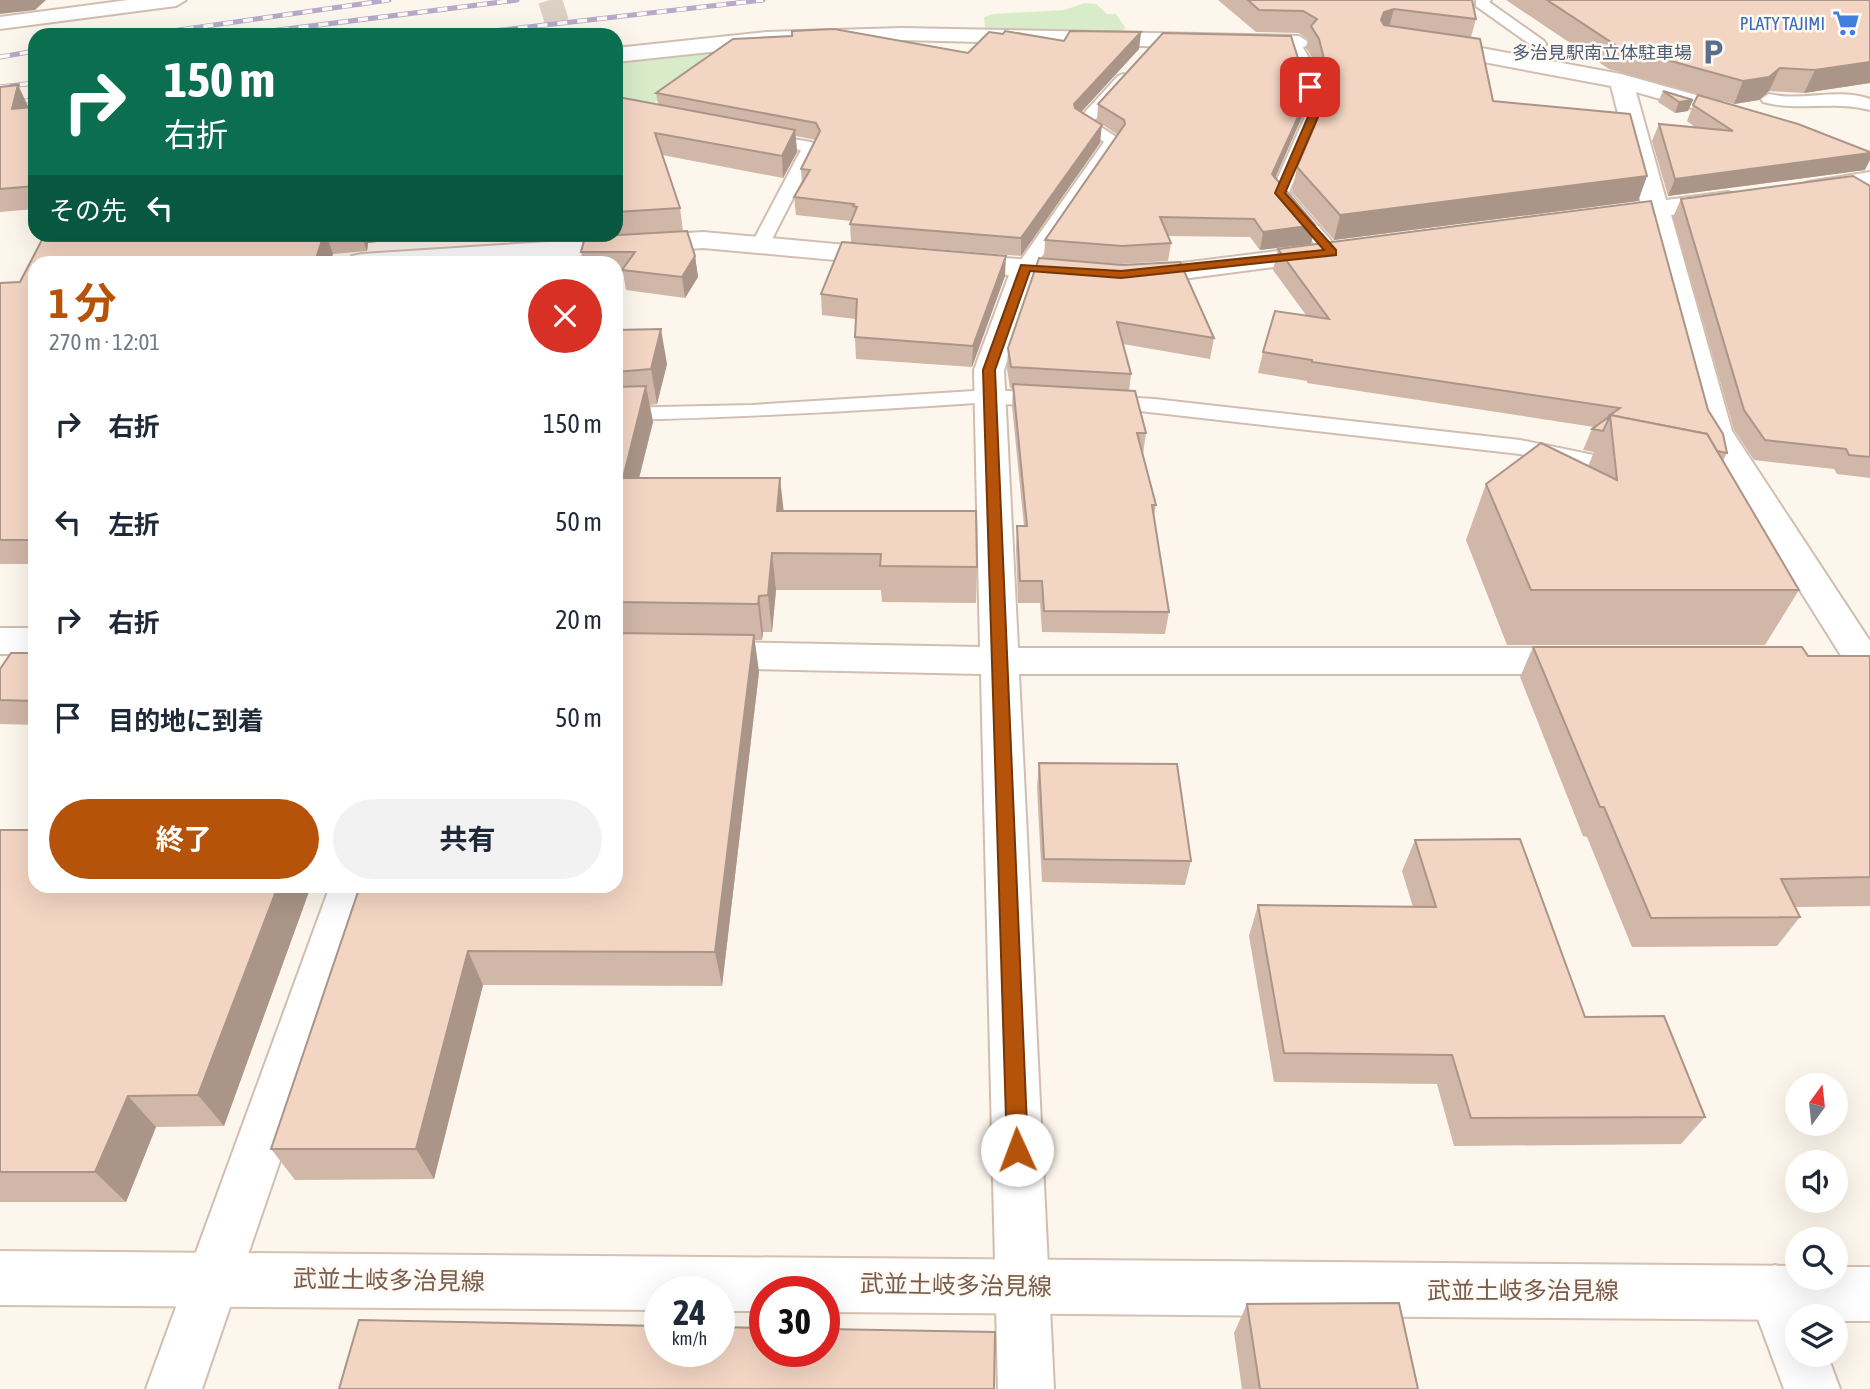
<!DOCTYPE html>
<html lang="ja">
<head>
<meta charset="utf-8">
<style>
  body { margin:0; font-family:"Asap Condensed","Noto Sans JP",sans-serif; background:#f2f2f3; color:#1f2937; height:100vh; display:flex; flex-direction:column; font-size:26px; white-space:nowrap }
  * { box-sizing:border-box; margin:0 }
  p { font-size:23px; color:#747a83 }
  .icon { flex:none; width:38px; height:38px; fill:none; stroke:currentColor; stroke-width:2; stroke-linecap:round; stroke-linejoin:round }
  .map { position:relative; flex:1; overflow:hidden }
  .sheet { position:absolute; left:28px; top:256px; width:595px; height:637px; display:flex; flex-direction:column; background:#fff; border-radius:21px; box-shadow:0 7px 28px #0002 }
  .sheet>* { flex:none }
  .hud { position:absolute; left:28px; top:28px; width:595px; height:214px; border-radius:21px; box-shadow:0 7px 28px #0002; background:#0b6e4f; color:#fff; overflow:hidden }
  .needle { width:46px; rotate:15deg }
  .buttons { position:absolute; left:1785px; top:1073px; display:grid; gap:14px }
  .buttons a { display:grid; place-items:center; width:63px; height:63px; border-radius:50%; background:#fff; box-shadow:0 7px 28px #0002; font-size:35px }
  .speed { position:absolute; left:644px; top:1276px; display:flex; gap:14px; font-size:35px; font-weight:700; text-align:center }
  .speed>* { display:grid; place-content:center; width:91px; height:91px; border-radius:50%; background:#fff; box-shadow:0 7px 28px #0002; line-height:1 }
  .speed small { font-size:18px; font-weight:400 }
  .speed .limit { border:10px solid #d22; background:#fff; color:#111 }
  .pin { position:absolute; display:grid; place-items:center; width:60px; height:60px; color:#fff; margin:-30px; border-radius:14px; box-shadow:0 4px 10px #0006 }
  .me { position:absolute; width:77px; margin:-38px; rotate:358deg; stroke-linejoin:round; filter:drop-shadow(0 0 5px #0008) }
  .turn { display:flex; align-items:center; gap:24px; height:147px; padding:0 21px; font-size:32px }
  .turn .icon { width:91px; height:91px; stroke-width:2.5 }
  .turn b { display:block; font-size:49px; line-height:60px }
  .then { display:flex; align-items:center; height:66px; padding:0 21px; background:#0003; gap:14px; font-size:26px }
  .round { display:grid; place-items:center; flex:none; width:74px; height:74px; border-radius:37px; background:#f2f2f3 }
  .headline { display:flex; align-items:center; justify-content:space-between; height:119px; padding:0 21px }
  h1 { font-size:42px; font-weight:700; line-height:52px; color:#b45309 }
  .button { display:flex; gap:14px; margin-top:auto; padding:14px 21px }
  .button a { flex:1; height:80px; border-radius:42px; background:#b45309; color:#fff; font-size:28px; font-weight:700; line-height:80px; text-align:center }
  .button a+a { background:#f2f2f3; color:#1f2937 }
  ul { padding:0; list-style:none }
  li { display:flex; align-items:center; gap:21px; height:98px; padding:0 21px }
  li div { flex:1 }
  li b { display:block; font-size:26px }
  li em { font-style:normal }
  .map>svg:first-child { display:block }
</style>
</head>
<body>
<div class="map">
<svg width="1870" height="1389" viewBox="0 0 1870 1389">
  <rect width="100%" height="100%" fill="#fdf6ec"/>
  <g fill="#d8ecc9">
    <polygon points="1085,3 1096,4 1107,14 1116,14 1125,27 1123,32 985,28 984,17 993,14 1064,10"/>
    <polygon points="714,49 644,112 616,106 616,59"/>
  </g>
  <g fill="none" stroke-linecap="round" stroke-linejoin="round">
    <polyline stroke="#dcd0c4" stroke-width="24" stroke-dasharray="24 11" stroke-linecap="butt" points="550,0 561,35"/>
    <defs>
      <g id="service">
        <polygon points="1476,0 1491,0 1489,2 1544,41 1546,44 1538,67 1533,69 1525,64 1531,45 1476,6"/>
        <polygon points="1294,40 1299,41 1312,63 1324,110 1289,192 1341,252 1332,258 1325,256 1271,193 1308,110 1296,63 1287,44"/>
        <polygon points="1123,74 1131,79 1093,122 1121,140 1032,271 1018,271 1016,267 1104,142 1075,123 1118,76"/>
        <path d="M1769,94C1802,102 1838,87 1870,99V110C1832,100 1801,112 1763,102L1761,99Z"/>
        <polygon points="762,134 811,142 819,147 769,245 760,251 751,245 801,150 756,143 756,135"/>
        <path d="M990,390L1047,393L1058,399C1050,410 991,402 975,403C855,411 736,418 616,420V408L752,405Z"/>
        <polygon points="1103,396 1154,399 1520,440 1623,461 1634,468 1623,475 1520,454 1096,406 1092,402"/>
      </g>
      <g id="minor">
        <polygon points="128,0 186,0 176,6 0,29 0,17"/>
        <polygon points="902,28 1299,36 1310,43 1299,50 902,40 766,46 616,62 616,48 766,32"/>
        <polygon points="1433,39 1621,74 1721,102 1725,107 1721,112 1713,114 1636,92 1666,200 1728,192 1737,195 1741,200 1737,205 1728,208 1671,215 1732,431 1870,641 1870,685 1857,681 1700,431 1645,219 1600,225 1591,223 1587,217 1591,211 1641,204 1611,86 1425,51 1422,46"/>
        <polygon points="1870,172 1870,188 1809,198 1800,195 1796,190 1800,185 1809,182"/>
        <polygon points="703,232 890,249 900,251 904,257 900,263 890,265 703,248 481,262 348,262 352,256 362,254"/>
        <polygon points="1326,245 1336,247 1340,253 1336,259 1182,279 1120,283 1036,277 1004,370 1018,648 1581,648 1594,651 1600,661 1594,671 1581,674 1019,674 1054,1389 998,1389 981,674 616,666 616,640 980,647 974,370 1009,275 944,268 940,262 944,256 954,254 1120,267 1182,263"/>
        <rect x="0" y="628" width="35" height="26"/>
        <polygon points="330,886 374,886 202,1389 146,1389"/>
        <polygon points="1775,1265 1794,1273 1811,1316 1797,1316 1797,1354 1827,1354 1840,1389 1784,1389 1748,1292 1756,1273"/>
      </g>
      <polygon id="secondary" points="0,1251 1797,1266 1797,1278 1836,1278 1836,1267 1870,1267 1870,1321 1836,1321 1836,1316 1797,1316 1797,1320 824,1312 824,1292 765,1292 765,1311 719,1311 719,1292 660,1292 660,1310 0,1305"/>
    </defs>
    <use href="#service" stroke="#d1beb0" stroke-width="4"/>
    <use href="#minor" stroke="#d1beb0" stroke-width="4"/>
    <use href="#secondary" stroke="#d6c0b0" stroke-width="4"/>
    <use href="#service" fill="#fff" fill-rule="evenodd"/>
    <use href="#minor" fill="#fff" fill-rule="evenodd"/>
    <use href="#secondary" fill="#fff" fill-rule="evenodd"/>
    <defs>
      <g id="rail">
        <polyline points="144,35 389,0"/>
        <polyline points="239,35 517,0"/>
        <polyline points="458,35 763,0"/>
        <polyline points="0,57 35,51"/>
        <polyline points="0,87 35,83"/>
        <polyline points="0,104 35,100"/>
      </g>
    </defs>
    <use href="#rail" stroke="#b9a8c9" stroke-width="5"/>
    <use href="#rail" stroke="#fffaf3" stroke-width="3.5" stroke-dasharray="10" stroke-linecap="butt"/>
  </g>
  <g fill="#d1b7a8">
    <polygon points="1218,0 1472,0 1476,19 1471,37 1493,101 1647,176 1638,201 1334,240 1292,192 1297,167 1324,103 1315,62 1306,48 1308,39 1299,33 1256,32"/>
    <polygon points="1506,0 1870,0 1870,83 1804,93 1769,91 1759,100 1734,104 1609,69"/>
    <polygon points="1141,32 1139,49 1081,112 1100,143 1021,256 851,242 850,224 851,221 796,215 794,197 802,184 801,169 816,140 796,136 797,152 783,178 662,155 680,208 683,231 596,236 595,234 616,234 616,98 658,105 656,93 968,53"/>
    <polygon points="0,87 28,106 28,108 35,107 35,209 0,212"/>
    <polygon points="1663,91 1693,100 1688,111 1675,113 1658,102"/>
    <polygon points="1098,104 1305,110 1275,178 1315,225 1311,244 1260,250 1250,237 1168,236 1171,243 1168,261 1120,264 1044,258 1045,240 1118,135 1097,121"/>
    <polygon points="1693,105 1865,170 1668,196 1652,141 1659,124 1695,127 1687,121"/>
    <polygon points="1870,186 1870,478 1837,474 1834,469 1754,460 1734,430 1673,217 1681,199"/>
    <polygon points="45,234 452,234 368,243 367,251 333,254 330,262 35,262 35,564 0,564 0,283 20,282"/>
    <polygon points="585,237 695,256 698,277 685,298 626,290 623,273 616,273 616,262 583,262 581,252"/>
    <polygon points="1278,249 1708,410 1727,453 1723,461 1799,590 1765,645 1507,645 1466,540 1486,484 1588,466 1594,452 1583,450 1592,429 1594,427 1307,383 1307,381 1258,373 1263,352 1306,315 1273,270"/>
    <polygon points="1039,258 1214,338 1210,359 1123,344 1131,374 1129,391 1146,433 1143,454 1156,505 1154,516 1169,612 1165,634 1042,632 1040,603 1018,603 1016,548 1017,526 1024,526 1012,406 1013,389 1010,388 1007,369 1008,348"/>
    <polygon points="1005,276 972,367 856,359 855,337 856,319 822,315 821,294"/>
    <polygon points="616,330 667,364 657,404 650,405 653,422 639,478 780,478 783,511 977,567 976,603 882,602 881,590 776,590 772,632 763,632 762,640 754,640 759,672 722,986 483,985 434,1179 295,1180 271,1149 360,886 616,886"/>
    <polygon points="1533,647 1808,656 1870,656 1870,906 1795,907 1800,917 1777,946 1632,947 1587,837 1583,836 1520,677"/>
    <polygon points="35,653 35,725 0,724 0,669"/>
    <polygon points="1039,763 1191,861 1185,885 1042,882 1037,787"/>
    <polygon points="0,830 35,886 311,886 224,1126 156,1127 126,1202 0,1202"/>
    <polygon points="1415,840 1585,1017 1705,1117 1681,1144 1454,1146 1437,1084 1274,1082 1249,936 1258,905 1413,907 1402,871"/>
    <polygon points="1247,1304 1418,1389 1242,1389 1234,1333"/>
  </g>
  <g fill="#aa9588">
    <polygon points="0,0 46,0 35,10 0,14"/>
    <polygon points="1394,9 1388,31 1381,20 1384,12"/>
    <polygon points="1141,32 1139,49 1073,121 1074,104"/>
    <polygon points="1870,62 1870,83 1804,93 1815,70"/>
    <polygon points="1780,68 1769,91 1759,100 1734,104 1743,81"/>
    <polygon points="18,85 28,106 22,130 12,109"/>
    <polygon points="1309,93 1305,110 1269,192 1272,174"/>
    <polygon points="1693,100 1688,111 1675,113 1679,102"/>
    <polygon points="1102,125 1100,143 1021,256 1021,238"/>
    <polygon points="795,130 797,152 783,178 782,156"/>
    <polygon points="1870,153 1870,160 1865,170 1668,196 1675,179"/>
    <polygon points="1647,176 1638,201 1334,240 1340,215"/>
    <polygon points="1315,225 1311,244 1260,250 1263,232"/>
    <polygon points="324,234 326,234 333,254 330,262 315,262"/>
    <polygon points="361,234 452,234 368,243 367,251"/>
    <polygon points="695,256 698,277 685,298 682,277"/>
    <polygon points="1006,256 1005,276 972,367 973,346"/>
    <polygon points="661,329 667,364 657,404 651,369"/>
    <polygon points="646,386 653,422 630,514 623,478"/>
    <polygon points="780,478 784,514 777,511"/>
    <polygon points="772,553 776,590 772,632 768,595"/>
    <polygon points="759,596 763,632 762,640 758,604"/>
    <polygon points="754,635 759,672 722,986 715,952"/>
    <polygon points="278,886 311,886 224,1126 198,1095"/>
    <polygon points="468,951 483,985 434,1179 416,1149"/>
    <polygon points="128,1096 156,1127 126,1202 95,1172"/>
  </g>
  <g fill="#f3d5c3" stroke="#aa9588" stroke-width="2">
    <polygon points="1248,0 1472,0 1476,19 1394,9 1384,12 1381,20 1384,25 1480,39 1493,101 1630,114 1647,176 1340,215 1297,167 1331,87 1319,39 1311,26 1317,19 1303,11 1259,10"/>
    <polygon points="1547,0 1870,0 1870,62 1815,70 1780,68 1769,77 1743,81 1617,46"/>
    <polygon points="517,28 518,35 472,35 472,32"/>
    <polygon points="834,29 968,53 989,32 1003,34 1005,31 1064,41 1070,31 1141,32 1074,104 1075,108 1102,125 1021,238 850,224 857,207 853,206 854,204 794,197 810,170 801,169 820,131 816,123 656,93 733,39 792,36 792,31"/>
    <polygon points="1163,33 1291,36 1309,93 1272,174 1315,225 1263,232 1254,219 1160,217 1171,243 1122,246 1045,240 1125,124 1124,120 1098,104"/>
    <polygon points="18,85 12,109 35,107 35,186 0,189 0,87"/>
    <polygon points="1663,91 1693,100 1679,102"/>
    <polygon points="1698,95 1798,124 1870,152 1870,153 1675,179 1659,124 1733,131 1693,105"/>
    <polygon points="618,97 795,130 782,156 655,133 680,208 616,212 616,98"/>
    <polygon points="1853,176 1870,186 1870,457 1849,455 1846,449 1765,440 1744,410 1681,199"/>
    <polygon points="1651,201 1708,410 1723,434 1727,453 1717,451 1707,434 1610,415 1620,408 1312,362 1312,360 1263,352 1275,311 1329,319 1278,249"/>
    <polygon points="687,231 695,256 682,277 622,270 635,252 581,252 585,237"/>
    <polygon points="45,234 324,234 315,262 35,262 35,540 0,540 0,283 20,282"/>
    <polygon points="842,242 1006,256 973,346 855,337 857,299 821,294"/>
    <polygon points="1039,258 1122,265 1180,262 1214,338 1117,322 1131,374 1011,367 1008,348"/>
    <polygon points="661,329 651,369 616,372 616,330"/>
    <polygon points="1013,384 1135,391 1146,433 1137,433 1156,505 1152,505 1169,612 1044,611 1042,581 1020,581 1017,526 1027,526"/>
    <polygon points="646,386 623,478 780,478 777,511 976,511 977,567 880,566 881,554 772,553 768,595 759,596 758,604 616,602 616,387"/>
    <polygon points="1610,415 1707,434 1799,590 1531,590 1486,484 1541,443 1617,480"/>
    <polygon points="1610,416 1603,431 1592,429"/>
    <polygon points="616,633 754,635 715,952 468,951 416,1149 271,1149 360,886 616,886"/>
    <polygon points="1533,647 1802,647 1808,656 1870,656 1870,877 1781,879 1800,917 1651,918 1604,807 1600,807"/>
    <polygon points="11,653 35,653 35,701 0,700 0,669"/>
    <polygon points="1039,763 1177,764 1191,861 1044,859"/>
    <polygon points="0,830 35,830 35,886 278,886 198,1095 128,1096 95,1172 0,1172"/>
    <polygon points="1520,839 1585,1017 1664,1016 1705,1117 1471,1118 1452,1055 1284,1053 1258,905 1436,907 1415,840"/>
    <polygon points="1399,1303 1418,1389 1260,1389 1247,1304"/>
    <polygon points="359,1320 660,1326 660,1351 719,1351 719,1327 765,1328 765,1351 824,1351 824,1329 995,1332 994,1389 339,1389"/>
  </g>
  <polygon fill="#b45309" stroke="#753606" stroke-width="2" points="1310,84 1315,87 1321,110 1285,193 1336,250 1336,255 1121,278 1030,271 995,370 1028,1150 1025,1157 1017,1160 1010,1157 1007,1150 983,370 1021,265 1121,271 1324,250 1275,193 1311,110 1305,87"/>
  <defs>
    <symbol id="supermarket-bare" viewBox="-9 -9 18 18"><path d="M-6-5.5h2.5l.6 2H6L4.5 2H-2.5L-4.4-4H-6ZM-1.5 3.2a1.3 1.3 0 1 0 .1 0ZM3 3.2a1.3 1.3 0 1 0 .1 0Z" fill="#3f7fe0" stroke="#fffaf3" stroke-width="2.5" paint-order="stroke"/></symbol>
    <symbol id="parking-bare" viewBox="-9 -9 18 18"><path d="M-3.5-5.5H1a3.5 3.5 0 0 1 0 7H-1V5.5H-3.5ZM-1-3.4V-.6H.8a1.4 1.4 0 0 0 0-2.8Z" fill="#5c6f8a" stroke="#fffaf3" stroke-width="2.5" paint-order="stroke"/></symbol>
  </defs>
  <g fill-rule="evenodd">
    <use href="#supermarket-bare" x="1827" y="4" width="38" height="38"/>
    <use href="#parking-bare" x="1694" y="33" width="38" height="38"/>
  </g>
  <g text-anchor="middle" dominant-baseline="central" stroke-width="5" stroke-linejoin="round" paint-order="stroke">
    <g font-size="18" fill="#366cbe" stroke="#fffaf3" text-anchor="end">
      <text x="1825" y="23">PLATY TAJIMI</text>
    </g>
    <g font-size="18" fill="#4e5e75" stroke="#fffaf3" text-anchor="end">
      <text x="1692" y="52">多治見駅南立体駐車場</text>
    </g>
    <g font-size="24" fill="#7a5c4d" stroke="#fffaf3">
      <text transform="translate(389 1280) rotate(1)">武並土岐多治見線</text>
      <text transform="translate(956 1285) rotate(1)">武並土岐多治見線</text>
      <text x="1523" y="1290">武並土岐多治見線</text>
    </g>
  </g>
</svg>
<div class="buttons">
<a><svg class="needle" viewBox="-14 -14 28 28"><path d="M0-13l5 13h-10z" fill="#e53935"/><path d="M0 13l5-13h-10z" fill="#747a83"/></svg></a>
<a><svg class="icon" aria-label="sound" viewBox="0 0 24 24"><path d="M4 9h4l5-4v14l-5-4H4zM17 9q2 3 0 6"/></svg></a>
<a><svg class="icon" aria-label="search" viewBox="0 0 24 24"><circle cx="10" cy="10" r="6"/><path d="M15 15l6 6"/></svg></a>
<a><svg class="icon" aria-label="layers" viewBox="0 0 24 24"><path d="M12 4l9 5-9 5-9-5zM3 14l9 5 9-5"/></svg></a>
</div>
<div class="speed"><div>24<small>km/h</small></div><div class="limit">30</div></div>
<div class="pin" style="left:1310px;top:87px;background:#d93025"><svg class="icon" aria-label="arrive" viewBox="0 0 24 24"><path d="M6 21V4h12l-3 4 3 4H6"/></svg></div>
<svg class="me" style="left:1017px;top:1150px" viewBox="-20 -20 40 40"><circle r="19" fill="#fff"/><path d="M0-13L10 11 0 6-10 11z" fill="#b45309"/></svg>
<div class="hud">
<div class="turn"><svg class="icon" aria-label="right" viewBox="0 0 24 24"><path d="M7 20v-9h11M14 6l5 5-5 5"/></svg><div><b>150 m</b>右折</div></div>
<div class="then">その先<svg class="icon" aria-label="left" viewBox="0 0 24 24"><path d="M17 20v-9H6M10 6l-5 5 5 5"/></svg></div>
</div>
<section class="sheet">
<div class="headline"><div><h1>1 分</h1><p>270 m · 12:01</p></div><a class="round" style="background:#d93025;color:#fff"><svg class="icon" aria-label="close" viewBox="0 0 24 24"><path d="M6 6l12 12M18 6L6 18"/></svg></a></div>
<ul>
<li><svg class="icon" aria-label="right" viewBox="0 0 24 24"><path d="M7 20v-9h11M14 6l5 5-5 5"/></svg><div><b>右折</b></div><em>150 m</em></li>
<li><svg class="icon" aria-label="left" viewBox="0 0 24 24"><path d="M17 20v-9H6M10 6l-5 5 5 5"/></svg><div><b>左折</b></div><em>50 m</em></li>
<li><svg class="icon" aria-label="right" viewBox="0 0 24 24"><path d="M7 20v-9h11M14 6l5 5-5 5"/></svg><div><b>右折</b></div><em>20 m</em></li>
<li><svg class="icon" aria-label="arrive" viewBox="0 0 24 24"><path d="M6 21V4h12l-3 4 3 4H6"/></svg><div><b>目的地に到着</b></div><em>50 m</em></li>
</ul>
<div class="button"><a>終了</a><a>共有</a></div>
</section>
</div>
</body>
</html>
